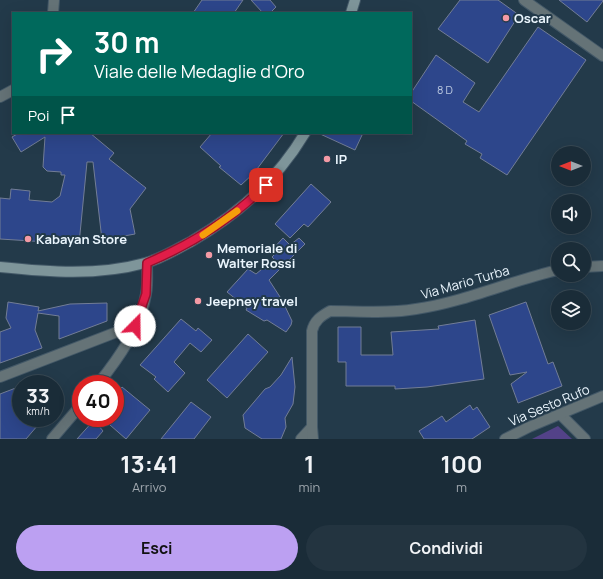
<!DOCTYPE html>
<html lang="it">
<head>
<meta charset="utf-8">
<style>
  body { margin:0; font-family:Manrope,sans-serif; background:#233440; color:#f1f3f6; height:100vh; display:flex; flex-direction:column; font-size:15px; white-space:nowrap }
  * { box-sizing:border-box; margin:0 }
  p { font-size:13px; color:#9fa7ae }
  .icon { flex:none; width:22px; height:22px; fill:none; stroke:currentColor; stroke-width:2; stroke-linecap:round; stroke-linejoin:round }
  .map { position:relative; height:439px; overflow:hidden }
  .panel { display:flex; flex-direction:column; background:#1a2c38; flex:1 }
  .panel>* { flex:none }
  .banner { position:absolute; left:12px; top:12px; width:400px; height:122px; border-radius:0px; box-shadow:0 4px 16px #0002,0 0 0 1px #384853; background:#00695c; color:#fff; overflow:hidden }
  .needle { width:26px; rotate:270deg }
  .controls { position:absolute; left:551px; top:146px; display:grid; gap:8px }
  .controls a { display:grid; place-items:center; width:40px; height:40px; border-radius:50%; background:#1a2c38; box-shadow:0 4px 16px #0002,0 0 0 1px #384853; font-size:20px }
  .speed { position:absolute; left:12px; top:375px; display:flex; gap:8px; font-size:20px; font-weight:700; text-align:center }
  .speed>* { display:grid; place-content:center; width:52px; height:52px; border-radius:50%; background:#1a2c38; box-shadow:0 4px 16px #0002,0 0 0 1px #384853; line-height:1 }
  .speed small { font-size:10px; font-weight:400 }
  .speed .limit { border:6px solid #d22; background:#fff; color:#111 }
  .pin { position:absolute; display:grid; place-items:center; width:34px; height:34px; color:#fff; margin:-17px; border-radius:8px; box-shadow:0 2px 6px #0006 }
  .me { position:absolute; width:44px; margin:-22px; rotate:22deg; stroke-linejoin:round; filter:drop-shadow(0 0 3px #0008) }
  .turn { display:flex; align-items:center; gap:14px; height:84px; padding:0 16px; font-size:18px }
  .turn .icon { width:52px; height:52px; stroke-width:2.5 }
  .turn b { display:block; font-size:28px; line-height:34px }
  .then { display:flex; align-items:center; height:38px; padding:0 16px; background:#0003; gap:8px; font-size:15px }
  .eta { display:flex; justify-content:space-evenly; align-items:center; height:68px; text-align:center }
  .eta b { font-size:24px; font-weight:700; line-height:28px }
  .action { display:flex; gap:8px; margin-top:auto; padding:8px 16px }
  .action a { flex:1; height:46px; border-radius:24px; background:#bca0f2; color:#111; font-size:16px; font-weight:700; line-height:46px; text-align:center }
  .action a+a { background:#233440; color:#f1f3f6 }
  .map>svg:first-child { display:block }
</style>
</head>
<body>
<div class="map">
<svg width="603" height="439" viewBox="0 0 603 439">
  <rect width="100%" height="100%" fill="#233a4a"/>
  <polygon fill="#534288" points="558,426 572,439 532,439"/>
  <g fill="#2d468b" stroke="#727d96">
    <polygon points="202,0 243,0 234,13 193,13"/>
    <polygon points="251,0 270,0 276,7 270,13 263,13"/>
    <polygon points="460,0 498,0 519,15 488,63 438,29"/>
    <polygon points="559,0 603,0 603,1 587,22"/>
    <polygon points="538,27 586,60 507,175 480,158 482,154 465,144 467,141 411,101 411,93 436,55 475,83 463,102 479,112"/>
    <polygon points="19,133 90,133 114,153 109,159 146,188 130,209 135,234 102,240 93,162 87,162 79,244 0,239 0,198 10,199 11,189 30,191 29,200 52,202 60,196 65,175 61,175 61,172 47,171 43,167 45,137 21,152 12,137"/>
    <polygon points="212,133 284,133 254,173 241,185 219,167 221,166 200,147"/>
    <polygon points="318,133 363,133 355,150"/>
    <polygon points="311,184 331,202 308,227 304,224 290,238 275,224"/>
    <polygon points="283,238 290,245 299,238 305,244 269,280 282,300 292,321 291,325 286,332 267,320 264,321 246,310 247,308 227,292 248,269 256,274 274,259 272,257 274,255 270,252"/>
    <polygon points="8,302 39,307 38,311 70,304 107,303 107,321 59,339 59,316 38,313 35,330 42,348 0,363 0,332 11,328 6,318"/>
    <polygon points="526,302 548,364 553,362 562,386 518,403 511,384 527,372 510,375 489,315"/>
    <polygon points="181,319 196,331 198,328 212,340 201,352 190,343 174,362 185,373 168,392 154,379 156,377 140,365"/>
    <polygon points="475,320 484,379 427,387 395,389 395,386 346,386 346,362 338,362 338,327 361,327 361,355 393,355 391,332 439,329 438,326"/>
    <polygon points="248,334 268,352 227,398 207,380"/>
    <polygon points="292,357 295,387 293,404 285,418 286,427 281,439 262,439 245,428 243,415 265,389 270,387 281,375"/>
    <polygon points="21,386 21,418 44,418 26,439 0,439 0,394"/>
    <polygon points="122,387 150,410 126,439 102,418 115,418 115,395"/>
    <polygon points="191,402 211,417 194,439 161,439"/>
    <polygon points="470,405 473,410 477,407 490,427 472,439 424,439 419,431 442,416 446,422"/>
    <polygon points="94,420 103,431 96,439 77,439"/>
  </g>
  <g fill="none" stroke-linecap="round" stroke-linejoin="round">
    <defs>
      <g id="minor">
        <polyline points="524,0 603,56"/>
        <polyline points="53,13 54,0"/>
        <polyline points="0,97 13,90"/>
        <polyline points="584,267 603,266"/>
        <polyline points="561,415 585,439"/>
        <polyline points="301,439 312,427"/>
        <path d="M313,439L312,427V331C314,321 321,316 330,311C358,311 388,314 416,309C464,302 510,281 558,270"/>
        <polyline points="505,439 529,427 603,396"/>
      </g>
      <g id="tertiary">
        <polyline points="0,377 135,325"/>
        <path d="M98,384C118,359 141,327 146,294C148,284 147,273 147,263"/>
        <polyline points="52,439 81,405"/>
      </g>
      <g id="secondary">
        <polyline points="351,13 355,0"/>
        <path d="M0,267C48,272 98,276 145,263C161,259 177,249 192,241C239,214 277,180 305,133"/>
      </g>
    </defs>
    <use href="#minor" stroke="#435867" stroke-width="12"/>
    <use href="#tertiary" stroke="#435867" stroke-width="12"/>
    <use href="#secondary" stroke="#435867" stroke-width="12"/>
    <use href="#minor" stroke="#657377" stroke-width="10"/>
    <use href="#tertiary" stroke="#657377" stroke-width="10"/>
    <use href="#secondary" stroke="#7e959a" stroke-width="10"/>
  </g>
  <g fill="none" stroke-linecap="round" stroke-linejoin="round">
    <defs>
      <path id="route" d="M135,326L146,294L147,263C192,244 232,219 266,185"/>
    </defs>
    <use href="#route" stroke="#92132f" stroke-width="10"/>
    <use href="#route" stroke="#e11d48" stroke-width="7"/>
    <polyline stroke="#f59e0b" stroke-width="7" points="203,235 237,211"/>
  </g>
  <g fill="#f49aa5" stroke="#233a4a" stroke-width="1.5">
    <circle cx="506" cy="18" r="4"/>
    <circle cx="327" cy="159" r="4"/>
    <circle cx="28" cy="239" r="4"/>
    <circle cx="209" cy="255" r="4"/>
    <circle cx="198" cy="301" r="4"/>
  </g>
  <g text-anchor="middle" dominant-baseline="central" stroke-width="4" stroke-linejoin="round" paint-order="stroke">
    <g font-size="11" fill="#bbc9e0">
      <text x="445" y="89">8 D</text>
    </g>
    <g font-size="13" font-weight="bold" fill="#eaf5fd" stroke="#233a4a" text-anchor="start">
      <text x="514" y="18">Oscar</text>
      <text x="335" y="159">IP</text>
      <text x="36" y="239">Kabayan Store</text>
      <text x="217" y="248">Memoriale di<tspan x="217" dy="15">Walter Rossi</tspan></text>
      <text x="206" y="301">Jeepney travel</text>
    </g>
    <g font-size="13" fill="#eaf5fd" stroke="#233a4a">
      <text transform="translate(465 282) rotate(-16)">Via Mario Turba</text>
      <text transform="translate(549 405) rotate(-23)">Via Sesto Rufo</text>
    </g>
  </g>
</svg>
<div class="controls">
<a><svg class="needle" viewBox="-14 -14 28 28"><path d="M0-13l5 13h-10z" fill="#e53935"/><path d="M0 13l5-13h-10z" fill="#9fa7ae"/></svg></a>
<a><svg class="icon" aria-label="sound" viewBox="0 0 24 24"><path d="M4 9h4l5-4v14l-5-4H4zM17 9q2 3 0 6"/></svg></a>
<a><svg class="icon" aria-label="search" viewBox="0 0 24 24"><circle cx="10" cy="10" r="6"/><path d="M15 15l6 6"/></svg></a>
<a><svg class="icon" aria-label="layers" viewBox="0 0 24 24"><path d="M12 4l9 5-9 5-9-5zM3 14l9 5 9-5"/></svg></a>
</div>
<div class="speed"><div>33<small>km/h</small></div><div class="limit">40</div></div>
<div class="pin" style="left:266px;top:185px;background:#d93025"><svg class="icon" aria-label="arrive" viewBox="0 0 24 24"><path d="M6 21V4h12l-3 4 3 4H6"/></svg></div>
<svg class="me" style="left:135px;top:326px" viewBox="-20 -20 40 40"><circle r="19" fill="#fff"/><path d="M0-13L10 11 0 6-10 11z" fill="#e11d48"/></svg>
<div class="banner">
<div class="turn"><svg class="icon" aria-label="right" viewBox="0 0 24 24"><path d="M7 20v-9h11M14 6l5 5-5 5"/></svg><div><b>30 m</b>Viale delle Medaglie d'Oro</div></div>
<div class="then">Poi<svg class="icon" aria-label="arrive" viewBox="0 0 24 24"><path d="M6 21V4h12l-3 4 3 4H6"/></svg></div>
</div>
</div>
<section class="panel">
<div class="eta">
<div><b>13:41</b><p>Arrivo</p></div>
<div><b>1</b><p>min</p></div>
<div><b>100</b><p>m</p></div>
</div>
<div class="action"><a>Esci</a><a>Condividi</a></div>
</section>
</body>
</html>
